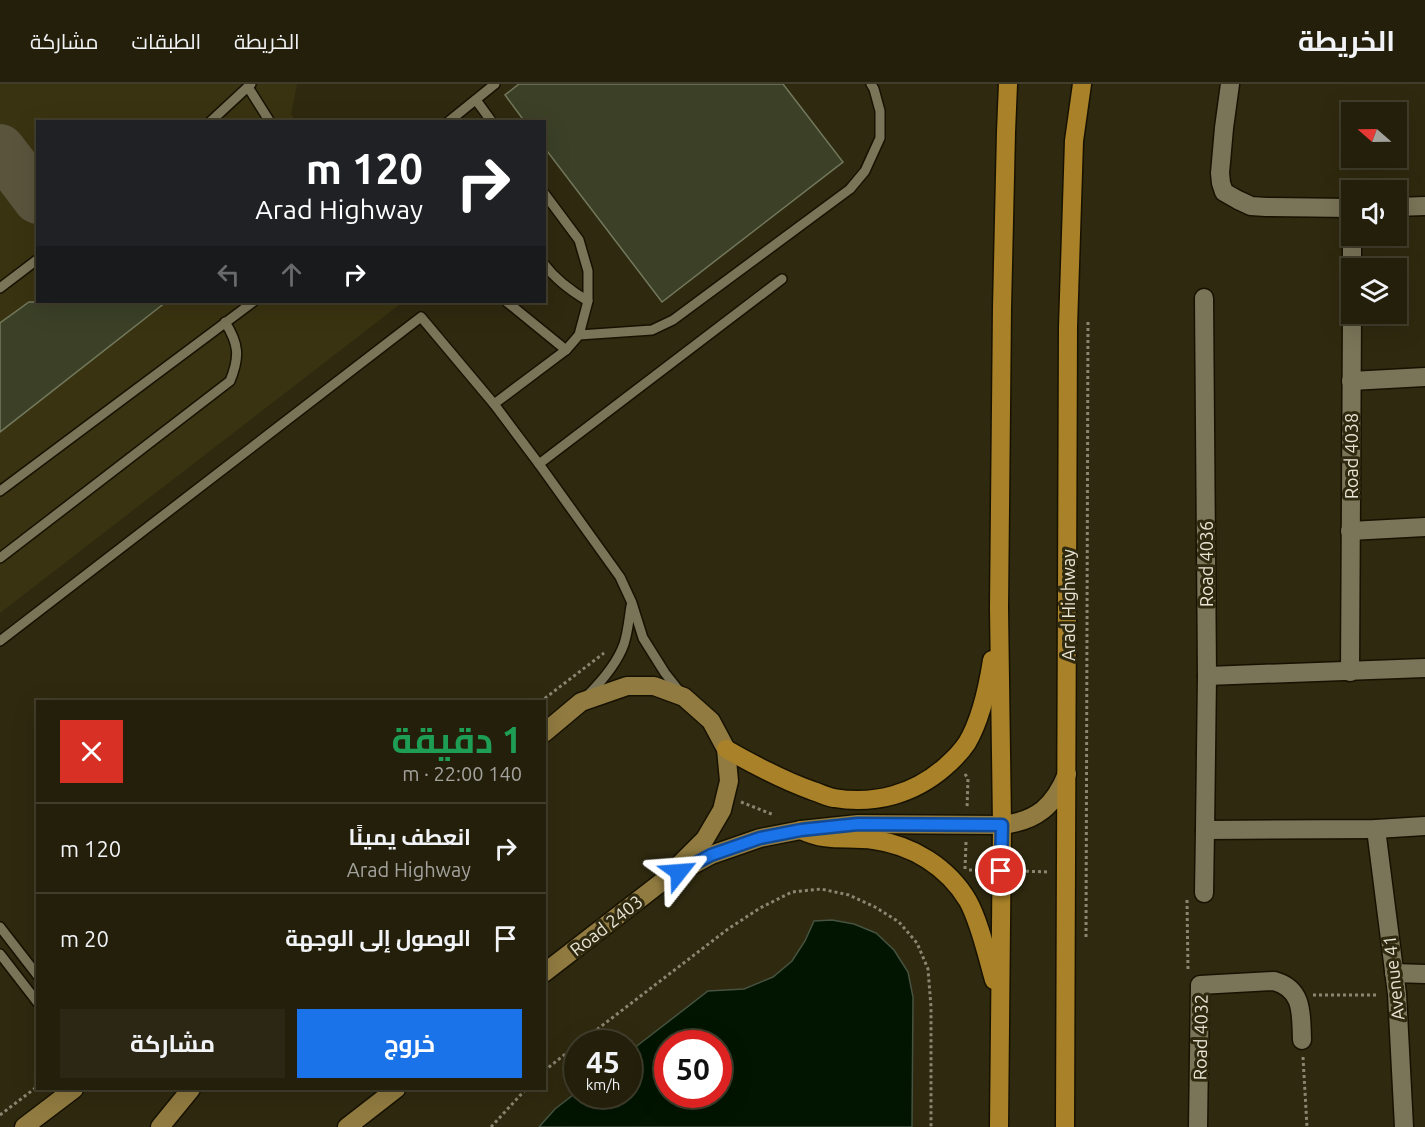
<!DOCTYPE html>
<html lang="ar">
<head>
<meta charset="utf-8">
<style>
  body { margin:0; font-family:Ubuntu,Cairo,sans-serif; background:#2b2714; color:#f1f3f6; direction:rtl; height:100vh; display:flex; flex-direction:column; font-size:22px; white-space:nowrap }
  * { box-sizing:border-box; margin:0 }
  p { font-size:20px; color:#a3a29d }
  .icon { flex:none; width:33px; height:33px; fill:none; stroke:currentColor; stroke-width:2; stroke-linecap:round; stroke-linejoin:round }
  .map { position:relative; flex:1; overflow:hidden; direction:ltr }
  .side { position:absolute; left:36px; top:616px; width:510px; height:390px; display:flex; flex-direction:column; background:#231f0b; border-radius:0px; box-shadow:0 6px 24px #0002,0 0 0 2px #403d2c; direction:rtl }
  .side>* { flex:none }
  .top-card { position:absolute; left:36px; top:36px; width:510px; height:183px; border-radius:0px; box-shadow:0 6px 24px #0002,0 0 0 2px #403d2c; direction:rtl; background:#202124; color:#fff; overflow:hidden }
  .needle { width:39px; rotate:290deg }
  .buttons { position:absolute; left:1341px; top:18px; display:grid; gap:12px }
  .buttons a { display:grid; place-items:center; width:66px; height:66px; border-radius:0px; background:#231f0b; box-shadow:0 6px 24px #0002,0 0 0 2px #403d2c; font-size:30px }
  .speed { position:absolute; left:564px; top:946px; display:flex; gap:12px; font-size:30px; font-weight:700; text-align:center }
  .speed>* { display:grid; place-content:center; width:78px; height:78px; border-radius:50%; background:#231f0b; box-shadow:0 6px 24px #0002,0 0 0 2px #403d2c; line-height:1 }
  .speed small { font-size:15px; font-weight:400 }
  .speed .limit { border:9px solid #d22; background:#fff; color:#111 }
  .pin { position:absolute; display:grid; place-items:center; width:51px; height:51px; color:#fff; margin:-26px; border:3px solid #fff; border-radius:50%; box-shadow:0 2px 6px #0007 }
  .me { position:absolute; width:66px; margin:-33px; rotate:62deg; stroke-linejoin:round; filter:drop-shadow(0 0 4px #0008) }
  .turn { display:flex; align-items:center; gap:21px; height:126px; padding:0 24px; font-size:27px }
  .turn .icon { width:78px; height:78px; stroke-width:2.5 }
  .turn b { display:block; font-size:42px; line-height:51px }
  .lanes { display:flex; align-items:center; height:57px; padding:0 24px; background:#0003; justify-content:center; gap:30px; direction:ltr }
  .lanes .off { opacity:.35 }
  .round { display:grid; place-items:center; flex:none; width:63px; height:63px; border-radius:0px; background:#2b2714 }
  .head { display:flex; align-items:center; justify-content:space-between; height:102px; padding:0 24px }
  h1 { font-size:36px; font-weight:700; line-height:45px; color:#1e9e55 }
  .primary-button { display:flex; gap:12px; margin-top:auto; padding:12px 24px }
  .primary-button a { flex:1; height:69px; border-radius:0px; background:#1a73e8; color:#fff; font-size:24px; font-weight:700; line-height:69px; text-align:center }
  .primary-button a+a { background:#2b2714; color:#f1f3f6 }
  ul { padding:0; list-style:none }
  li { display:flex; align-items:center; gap:18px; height:90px; padding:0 24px; border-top:2px solid #403d2c }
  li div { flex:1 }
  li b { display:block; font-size:22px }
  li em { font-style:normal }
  header { display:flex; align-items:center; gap:36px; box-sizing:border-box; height:84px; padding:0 30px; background:#231f0b; border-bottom:2px solid #403d2c }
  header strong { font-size:28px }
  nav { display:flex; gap:33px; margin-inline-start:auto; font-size:21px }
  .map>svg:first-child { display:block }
</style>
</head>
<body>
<header>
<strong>الخريطة</strong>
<nav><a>الخريطة</a><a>الطبقات</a><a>مشاركة</a></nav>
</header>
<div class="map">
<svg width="1425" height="1043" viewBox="0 0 1425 1043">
  <rect width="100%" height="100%" fill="#2f290f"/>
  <polygon fill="#3a3311" points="0,0 297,0 291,30 296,37 38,38 38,218 403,218 0,529"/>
  <path fill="#011500" stroke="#465340" stroke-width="1.5" fill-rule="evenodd" d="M832,836L854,840L876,849L894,866L908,888L913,913L912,1043H539L555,1025L577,1008L578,1011H628L629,968L708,907L744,905L773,893L792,877L805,857L814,837ZM668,960H718V1011H668Z"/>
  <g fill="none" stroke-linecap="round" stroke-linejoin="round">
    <polyline stroke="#5a543d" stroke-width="50" points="0,65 38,115"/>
  </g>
  <g fill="#3b4027" stroke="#73795d" stroke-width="1.5">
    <polygon points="519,0 783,0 843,78 662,218 544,63 544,38 525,38 505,11"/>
    <polygon points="29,218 166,218 0,348 0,239"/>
  </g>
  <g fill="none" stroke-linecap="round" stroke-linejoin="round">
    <defs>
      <g id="lane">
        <polyline points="248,3 270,38"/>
        <polyline points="476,16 492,38"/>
        <polyline points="210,38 251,0"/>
        <polyline points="448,38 495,0"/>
        <polyline points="544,109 579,156 588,187 588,217 579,251"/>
        <path d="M544,180C556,196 571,207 588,217"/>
        <polyline points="0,204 38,175"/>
        <polyline points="507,218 566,266"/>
        <polyline points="494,320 566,266 579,251 652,246 673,236 850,105 865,87 880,54 880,27 874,5 871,0"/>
        <polyline points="539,380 782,195"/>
        <polyline points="0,407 253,218"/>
        <path d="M0,474L230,297C240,273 239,260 225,238"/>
        <polyline points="0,557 421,233 494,320 539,380 620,493 632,519 643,554 665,589 680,608"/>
        <path d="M587,612C602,597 617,580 624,560C628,548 629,534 631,522"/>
        <polyline points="0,843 38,892"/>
        <polyline points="0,870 38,919"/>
      </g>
      <g id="street">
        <polyline points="1230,0 1224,44 1220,89 1221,99 1224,108 1238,116 1251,122 1266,123 1352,124"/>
        <polyline points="1396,123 1425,122"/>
        <polyline points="1352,184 1352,152"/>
        <polyline points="1204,214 1207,592 1205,746 1376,745 1425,742"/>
        <polyline points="1351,297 1425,293"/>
        <polyline points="1350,447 1425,443"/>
        <polyline points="1350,588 1352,230"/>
        <polyline points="1207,592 1425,584"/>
        <polyline points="1376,745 1397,910 1404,1043"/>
        <polyline points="1204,809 1205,746"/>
        <polyline points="1394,889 1425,890"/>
        <path d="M1198,1043L1200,901L1274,897C1304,905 1301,931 1302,956"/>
      </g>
      <g id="secondary">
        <polyline points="544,649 581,618 627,602 654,602 684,613 711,637 726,665 729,697 722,726 705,755 677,783"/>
        <path d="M544,889L663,797L711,771L760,754L801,746L858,740L1002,741C1037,737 1054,722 1067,690"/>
        <polyline points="24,1043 74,1005"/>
        <polyline points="160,1043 191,1005"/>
        <polyline points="347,1043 396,1005"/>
      </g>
      <g id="primary">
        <path d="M726,665C754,681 782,696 813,707C820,709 827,713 834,714C875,721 914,710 945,683C953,676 961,668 967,659C980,637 988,602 992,576"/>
        <path d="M801,746C829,759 846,752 874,756C912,761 948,783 968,817C980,839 987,872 994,896"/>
        <polyline points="999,1043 1002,741 999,524 1002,224 1006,48 1008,0"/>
        <polyline points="1065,1043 1068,243 1074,57 1082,0"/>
      </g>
    </defs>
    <use href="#lane" stroke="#171200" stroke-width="12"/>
    <use href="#street" stroke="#171200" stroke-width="21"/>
    <use href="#secondary" stroke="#171200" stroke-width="21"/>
    <use href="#primary" stroke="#171200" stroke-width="21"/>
    <g stroke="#8a8671" stroke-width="3" stroke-dasharray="3 3" stroke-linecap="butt">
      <polyline points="540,618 604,569"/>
      <polyline points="965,690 968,695 967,725"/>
      <polyline points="741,718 774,731"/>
      <polyline points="965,785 966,758"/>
      <polyline points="969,786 983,786"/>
      <polyline points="1020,787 1049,788"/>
      <polyline points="1187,816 1188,887"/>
      <polyline points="1086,853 1088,235"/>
      <polyline points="1313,911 1378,911"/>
      <polyline points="578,960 728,845 760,824 792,808 821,805 849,811 875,823 899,838 917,859 928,885 931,923 931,1043"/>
      <polyline points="1303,973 1307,1043"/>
      <polyline points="544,987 578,960"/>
      <polyline points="0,1031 38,1002"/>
      <polyline points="491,1043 526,1005"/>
    </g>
    <use href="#lane" stroke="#7a7458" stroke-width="9"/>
    <use href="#street" stroke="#7a7458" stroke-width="18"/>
    <use href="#secondary" stroke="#917b40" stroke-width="18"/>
    <use href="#primary" stroke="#a88128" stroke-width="18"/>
  </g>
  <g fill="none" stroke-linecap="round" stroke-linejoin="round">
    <defs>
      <polyline id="route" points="679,788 711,771 760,754 801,746 858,740 1002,741 1001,787"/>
    </defs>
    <use href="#route" stroke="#114b97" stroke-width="15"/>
    <use href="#route" stroke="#1a73e8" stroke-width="10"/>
  </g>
  <g text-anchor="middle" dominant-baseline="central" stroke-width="6" stroke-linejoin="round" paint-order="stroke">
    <g font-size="18" fill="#e8e5d5" stroke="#2f290f">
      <text transform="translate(1351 372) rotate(-90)">Road 4038</text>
      <text transform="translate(1206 480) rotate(-90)">Road 4036</text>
      <text transform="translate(1068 521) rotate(-90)">Arad Highway</text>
      <text transform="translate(606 841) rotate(-38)">Road 2403</text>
      <text transform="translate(1393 894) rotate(-96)">Avenue 41</text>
      <text transform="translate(1200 953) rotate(-89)">Road 4032</text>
    </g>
  </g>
</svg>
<div class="buttons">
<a><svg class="needle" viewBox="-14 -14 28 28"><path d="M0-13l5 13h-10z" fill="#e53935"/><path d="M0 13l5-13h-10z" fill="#a3a29d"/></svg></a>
<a><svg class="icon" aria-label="sound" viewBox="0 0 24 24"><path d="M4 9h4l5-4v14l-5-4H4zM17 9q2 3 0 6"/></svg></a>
<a><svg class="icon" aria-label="layers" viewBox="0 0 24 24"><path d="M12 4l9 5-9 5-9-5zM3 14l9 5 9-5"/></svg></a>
</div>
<div class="speed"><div>45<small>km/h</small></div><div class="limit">50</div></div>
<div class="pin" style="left:1001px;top:787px;background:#d93025"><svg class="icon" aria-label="arrive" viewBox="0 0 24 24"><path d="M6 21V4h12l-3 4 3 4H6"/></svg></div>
<svg class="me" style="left:679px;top:788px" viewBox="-20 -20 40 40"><path d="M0-17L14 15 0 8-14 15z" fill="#1a73e8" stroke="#fff" stroke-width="4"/></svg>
<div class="top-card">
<div class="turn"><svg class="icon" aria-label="right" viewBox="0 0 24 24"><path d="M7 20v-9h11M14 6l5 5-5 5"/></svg><div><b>120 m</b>Arad Highway</div></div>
<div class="lanes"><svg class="icon off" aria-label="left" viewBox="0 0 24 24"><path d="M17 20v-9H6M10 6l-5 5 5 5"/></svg><svg class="icon off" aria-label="ahead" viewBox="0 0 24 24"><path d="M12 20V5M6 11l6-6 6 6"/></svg><svg class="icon" aria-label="right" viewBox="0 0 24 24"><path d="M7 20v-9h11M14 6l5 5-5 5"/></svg></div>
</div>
<section class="side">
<div class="head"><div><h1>1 دقيقة</h1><p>140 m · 22:00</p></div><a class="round" style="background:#d93025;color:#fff"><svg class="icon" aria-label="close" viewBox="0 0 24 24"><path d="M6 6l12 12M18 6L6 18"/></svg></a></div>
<ul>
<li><svg class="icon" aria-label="right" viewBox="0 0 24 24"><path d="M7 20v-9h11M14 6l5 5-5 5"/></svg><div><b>انعطف يمينًا</b><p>Arad Highway</p></div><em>120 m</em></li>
<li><svg class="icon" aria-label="arrive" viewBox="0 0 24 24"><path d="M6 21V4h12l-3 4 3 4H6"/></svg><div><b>الوصول إلى الوجهة</b></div><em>20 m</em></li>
</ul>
<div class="primary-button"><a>خروج</a><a>مشاركة</a></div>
</section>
</div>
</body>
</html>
